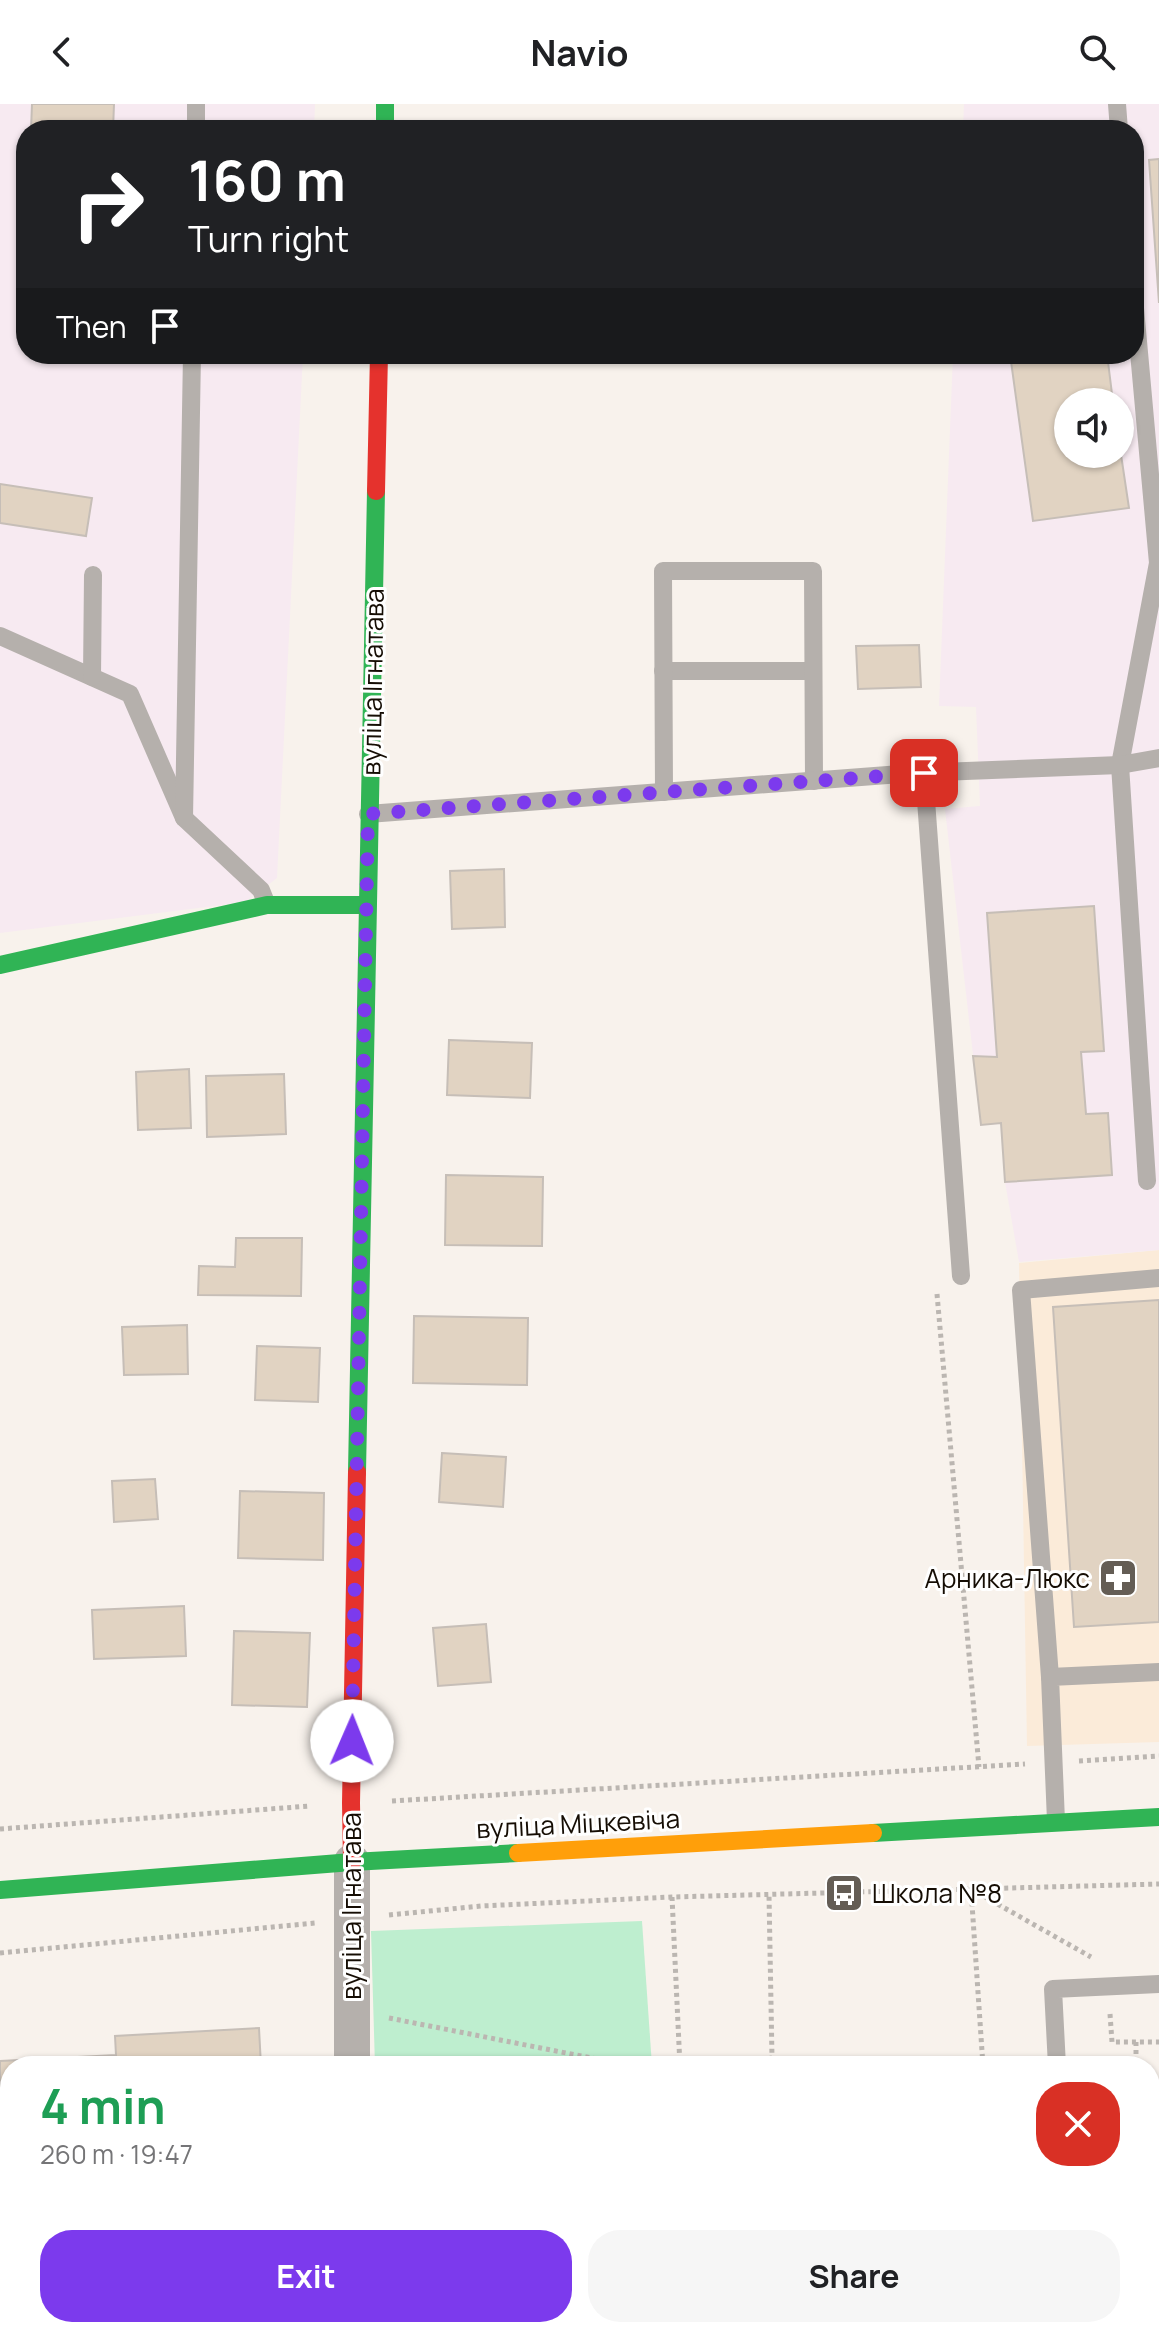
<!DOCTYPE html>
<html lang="en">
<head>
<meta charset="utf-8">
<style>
  body { margin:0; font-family:Manrope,sans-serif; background:#f6f6f6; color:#202124; height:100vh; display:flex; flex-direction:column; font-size:30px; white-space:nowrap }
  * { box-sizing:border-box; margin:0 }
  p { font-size:26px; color:#757577 }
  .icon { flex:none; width:44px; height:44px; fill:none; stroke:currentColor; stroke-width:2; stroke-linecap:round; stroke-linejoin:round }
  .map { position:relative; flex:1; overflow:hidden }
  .side { position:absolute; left:0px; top:1952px; width:1160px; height:282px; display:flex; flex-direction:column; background:#fff; border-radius:32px 32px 0 0; box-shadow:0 2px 6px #0004 }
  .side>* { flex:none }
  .banner { position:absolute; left:16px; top:16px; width:1128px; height:244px; border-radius:32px; box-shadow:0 2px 6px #0004; background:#202124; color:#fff; overflow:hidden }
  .fabs { position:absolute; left:1054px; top:284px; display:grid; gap:16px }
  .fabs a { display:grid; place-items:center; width:80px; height:80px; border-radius:50%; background:#fff; box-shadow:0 2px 6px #0004; font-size:40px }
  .pin { position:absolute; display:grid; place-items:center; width:68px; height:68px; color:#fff; margin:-34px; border-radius:16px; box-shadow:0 4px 12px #0006 }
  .me { position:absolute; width:88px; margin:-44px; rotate:1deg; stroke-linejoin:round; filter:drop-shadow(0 0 6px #0008) }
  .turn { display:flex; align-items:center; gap:28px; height:168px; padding:0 40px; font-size:36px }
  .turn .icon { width:104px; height:104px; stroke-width:2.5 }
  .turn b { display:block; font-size:56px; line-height:68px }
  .then { display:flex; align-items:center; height:76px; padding:0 40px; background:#0003; gap:16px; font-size:30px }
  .round { display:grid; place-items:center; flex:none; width:84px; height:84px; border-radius:32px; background:#f6f6f6 }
  .headline { display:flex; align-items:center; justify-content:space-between; height:136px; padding:0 40px }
  h1 { font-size:48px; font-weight:700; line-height:60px; color:#1e9e55 }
  .action { display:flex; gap:16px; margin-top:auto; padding:16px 40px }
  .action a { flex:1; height:92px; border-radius:32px; background:#7c3aed; color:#fff; font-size:32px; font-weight:700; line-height:92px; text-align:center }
  .action a+a { background:#f6f6f6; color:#202124 }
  header { display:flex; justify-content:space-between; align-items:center; height:104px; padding:0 40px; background:#fff; font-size:36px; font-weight:700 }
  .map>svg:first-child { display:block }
</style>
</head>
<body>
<header><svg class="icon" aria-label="back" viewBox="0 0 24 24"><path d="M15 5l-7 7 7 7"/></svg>Navio<svg class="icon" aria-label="search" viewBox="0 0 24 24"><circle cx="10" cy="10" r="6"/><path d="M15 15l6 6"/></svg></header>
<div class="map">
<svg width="1159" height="2233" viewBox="0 0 1159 2233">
  <rect width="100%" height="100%" fill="#f8f2ec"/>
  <polygon fill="#fbebd9" points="1159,1146 1159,1638 1027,1642 1019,1159"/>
  <g fill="#f7eaf1" fill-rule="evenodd">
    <polygon points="0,0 315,0 314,26 26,26 26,250 303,250 277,774 246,798 0,829"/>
    <path d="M964,0H1159V1146L1019,1158L1005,1078L1001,1020L981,1021L945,705L980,702L976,603L939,602L953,250H1134V26H963ZM1068,298H1120V350H1068Z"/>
  </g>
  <polygon fill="#f6e6e3" points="75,2224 75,2233 0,2233 0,2225"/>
  <polygon fill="#beeecf" points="642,1817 652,1962 375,1962 371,1827"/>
  <g fill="#e1d3c2" stroke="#c6beb7" stroke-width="2">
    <polygon points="32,0 114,0 113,26 31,26"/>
    <polygon points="1159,55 1159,199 1149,56"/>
    <polygon points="1010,250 1107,250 1113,298 1068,298 1068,350 1120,350 1120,344 1129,404 1033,417"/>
    <polygon points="0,380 92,394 86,432 0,419"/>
    <polygon points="919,541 921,583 858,585 856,542"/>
    <polygon points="504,765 505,823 452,825 450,767"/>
    <polygon points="1094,802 1104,947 1081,948 1086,1010 1108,1009 1112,1071 1005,1078 1001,1019 981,1021 973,952 997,953 987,809"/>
    <polygon points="449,936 532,939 530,994 447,991"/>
    <polygon points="189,965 191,1024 138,1026 136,968"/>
    <polygon points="284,970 286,1030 207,1033 206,972"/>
    <polygon points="446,1071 543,1073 542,1142 445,1141"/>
    <polygon points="236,1134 302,1134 301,1192 198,1191 199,1162 235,1163"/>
    <polygon points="1159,1196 1159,1518 1074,1523 1053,1203"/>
    <polygon points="414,1212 528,1214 527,1281 413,1279"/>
    <polygon points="187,1221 188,1270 124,1271 122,1223"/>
    <polygon points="257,1242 320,1244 318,1298 255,1296"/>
    <polygon points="442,1349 506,1353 503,1403 439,1398"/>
    <polygon points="155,1375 158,1415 114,1418 112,1377"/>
    <polygon points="240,1387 324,1389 323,1456 238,1454"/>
    <polygon points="184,1502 186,1552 94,1555 92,1506"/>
    <polygon points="486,1520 491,1578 438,1582 433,1524"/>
    <polygon points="234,1527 310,1529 307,1603 232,1601"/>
    <polygon points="259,1924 261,1962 10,1962 10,2032 0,2033 0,1957 116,1951 115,1932"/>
    <polygon points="0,2129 10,2129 10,2197 1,2197"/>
    <polygon points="294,2229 295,2233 229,2233 229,2230"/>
  </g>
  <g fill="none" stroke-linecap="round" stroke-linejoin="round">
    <g stroke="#bbb6b1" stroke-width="5" stroke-dasharray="4 4" stroke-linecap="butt">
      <polyline points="937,1190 979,1663"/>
      <polyline points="1079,1657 1159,1652"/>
      <polyline points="392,1697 1025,1660"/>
      <polyline points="0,1725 310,1702"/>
      <polyline points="672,1793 680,1962"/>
      <polyline points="389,1811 481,1802 672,1793 1159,1780"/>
      <polyline points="0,1849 315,1819"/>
      <polyline points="1110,1910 1112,1938 1159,1938"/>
      <polyline points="389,1914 632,1962"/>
      <polyline points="1136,1938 1136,1962"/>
      <polyline points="730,1962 772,1954 769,1791"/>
      <polyline points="983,1962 971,1785 1091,1853"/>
      <polyline points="1150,2023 1159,2010"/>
      <polyline points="0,2113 10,2113"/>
      <polyline points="1150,2136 1159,2135"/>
      <polyline points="1150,2205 1159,2195"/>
      <polyline points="552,2224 558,2233"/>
      <polyline points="689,2224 689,2233"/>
      <polyline points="801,2224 813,2233"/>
      <polyline points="1066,2224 1066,2233"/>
      <polyline points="1124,2233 1132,2224"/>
    </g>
    <g stroke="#b5b0ac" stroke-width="18">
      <polyline points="1117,0 1119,26"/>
      <polyline points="196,26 196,0"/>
      <polyline points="1134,193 1158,459 1120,661 1147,1077"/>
      <polyline points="0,532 130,590 184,714 261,786 267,801"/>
      <polyline points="663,567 813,567"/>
      <polyline points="92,573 93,471"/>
      <polyline points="924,669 961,1172"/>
      <polyline points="664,688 663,467 813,467 814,677"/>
      <polyline points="368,710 914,669 1120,661 1159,654"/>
      <polyline points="184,714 192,250"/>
      <polyline points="1050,1573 1021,1186 1159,1174"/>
      <polyline points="1056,1717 1050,1573 1159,1568"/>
      <polyline points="1057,1962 1053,1885 1159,1880"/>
      <polyline points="0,2060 10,2059"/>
      <polyline points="149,2224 149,2233"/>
      <polyline points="959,2224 960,2233"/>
    </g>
    <g stroke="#b5b0ac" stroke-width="36">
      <polyline points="352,1758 352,1962"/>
      <polyline points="353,2224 353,2233"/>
    </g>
    <g stroke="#30b455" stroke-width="18">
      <polyline points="385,0 385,26"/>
      <polyline points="0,861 267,801 367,801"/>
      <polyline points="357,1368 376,387"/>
      <polyline points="873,1729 1159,1713"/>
      <polyline points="0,1786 352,1758 518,1749"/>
    </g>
    <polyline stroke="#ff9f0a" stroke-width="18" points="518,1749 873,1729"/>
    <g stroke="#e5322d" stroke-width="18">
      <polyline points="376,387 379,250"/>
      <polyline points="352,1758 351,1699 357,1368"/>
    </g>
  </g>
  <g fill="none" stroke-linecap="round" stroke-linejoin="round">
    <polyline stroke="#7c3aed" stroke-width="14" stroke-dasharray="0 25.2" points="352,1637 368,710 924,669"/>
  </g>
  <defs>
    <symbol id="pharmacy-square" viewBox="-11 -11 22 22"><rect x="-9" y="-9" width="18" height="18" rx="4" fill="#645d55" stroke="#fff"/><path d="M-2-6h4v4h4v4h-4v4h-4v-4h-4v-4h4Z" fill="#fff"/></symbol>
    <symbol id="bus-square" viewBox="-11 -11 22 22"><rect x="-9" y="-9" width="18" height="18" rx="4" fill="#645d55" stroke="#fff"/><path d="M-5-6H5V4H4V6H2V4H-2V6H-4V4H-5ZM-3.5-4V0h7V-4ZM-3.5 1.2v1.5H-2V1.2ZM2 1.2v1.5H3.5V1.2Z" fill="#fff"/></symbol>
  </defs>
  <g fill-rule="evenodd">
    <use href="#pharmacy-square" x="1096" y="1452" width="44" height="44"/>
    <use href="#bus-square" x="822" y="1767" width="44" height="44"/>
  </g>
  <g text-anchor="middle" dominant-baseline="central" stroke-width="6" stroke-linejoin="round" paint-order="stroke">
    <g font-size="26" fill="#150d04" stroke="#fff">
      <text transform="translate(372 578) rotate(-89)">вуліца Ігнатава</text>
      <text transform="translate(578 1719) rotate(-3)">вуліца Міцкевіча</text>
      <text transform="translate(351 1802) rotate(-90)">вуліца Ігнатава</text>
    </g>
    <g font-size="26" fill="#150d04" stroke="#fff" text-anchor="end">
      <text x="1090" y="1474">Арника-Люкс</text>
      <text x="872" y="1789" text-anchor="start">Школа №8</text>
    </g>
  </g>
</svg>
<div class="fabs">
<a><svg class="icon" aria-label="sound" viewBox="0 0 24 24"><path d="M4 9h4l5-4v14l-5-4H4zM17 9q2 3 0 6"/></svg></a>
</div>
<div class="pin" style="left:924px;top:669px;background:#d93025"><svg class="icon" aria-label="arrive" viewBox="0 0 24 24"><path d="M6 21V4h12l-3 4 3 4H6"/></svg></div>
<svg class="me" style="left:352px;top:1637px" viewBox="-20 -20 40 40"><circle r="19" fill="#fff"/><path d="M0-13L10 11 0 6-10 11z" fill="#7c3aed"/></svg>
<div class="banner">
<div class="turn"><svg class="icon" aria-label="right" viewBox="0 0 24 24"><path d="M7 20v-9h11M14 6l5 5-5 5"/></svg><div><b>160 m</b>Turn right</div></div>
<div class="then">Then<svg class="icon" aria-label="arrive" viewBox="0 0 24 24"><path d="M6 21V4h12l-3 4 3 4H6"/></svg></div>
</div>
<section class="side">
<div class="headline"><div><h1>4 min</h1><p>260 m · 19:47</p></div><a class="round" style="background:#d93025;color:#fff"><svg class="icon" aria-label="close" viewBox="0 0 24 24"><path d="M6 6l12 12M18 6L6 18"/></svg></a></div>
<div class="action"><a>Exit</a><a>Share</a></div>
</section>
</div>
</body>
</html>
